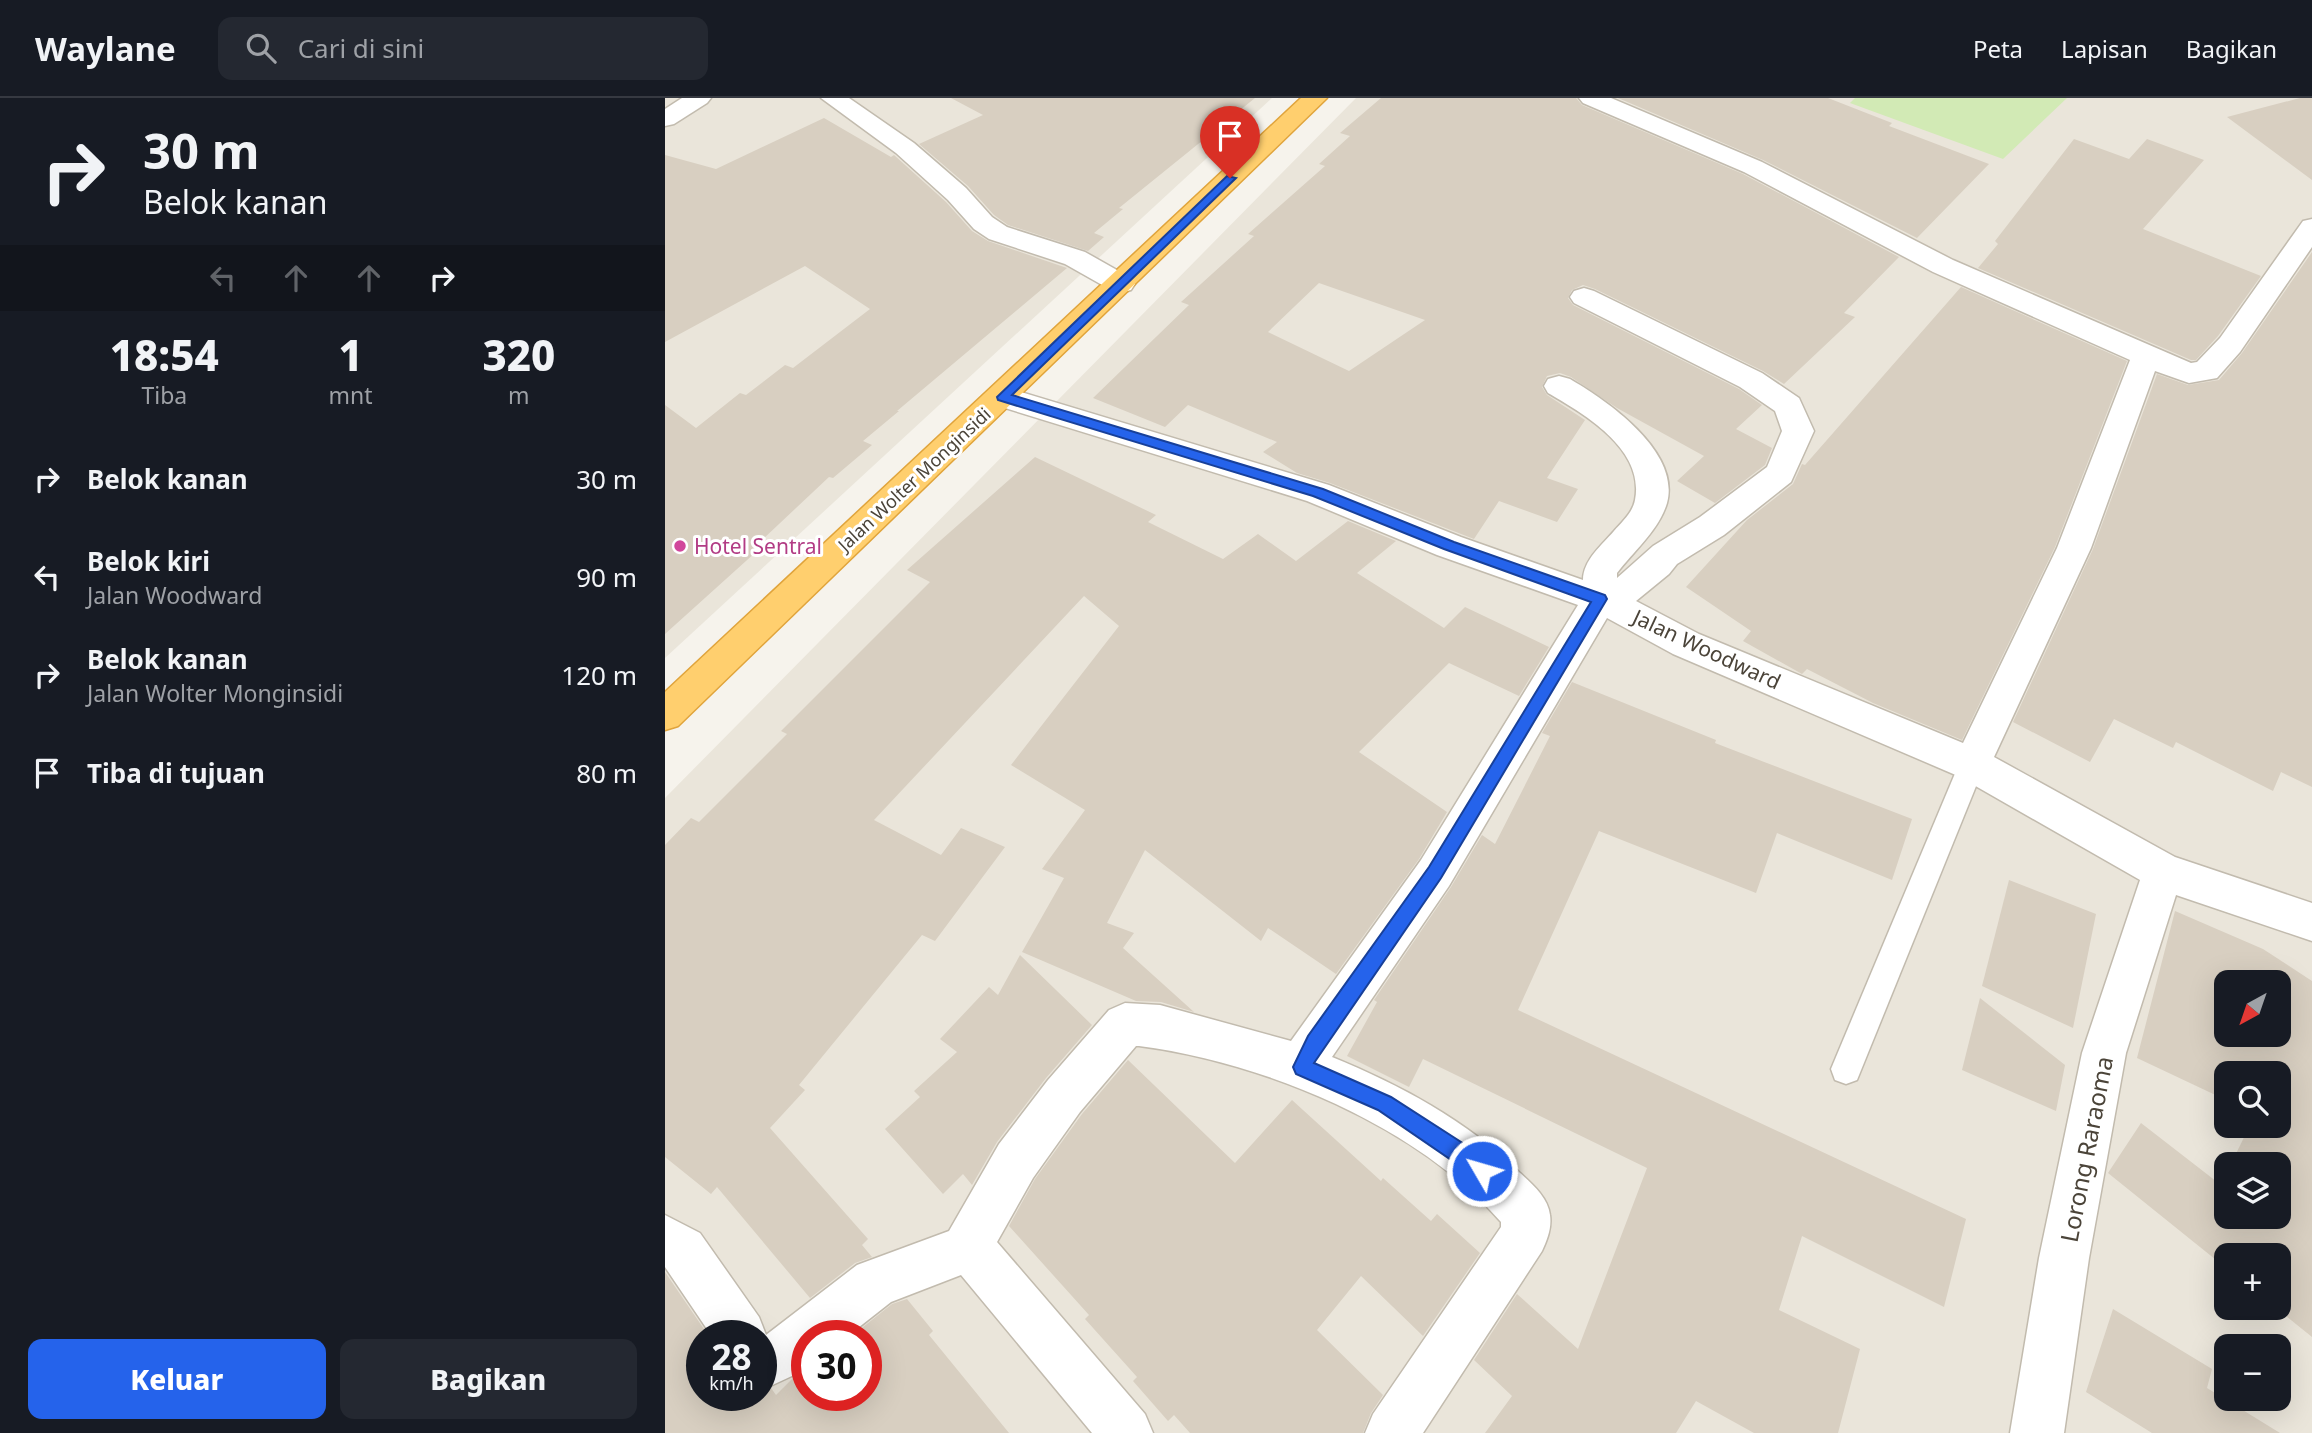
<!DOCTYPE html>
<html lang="id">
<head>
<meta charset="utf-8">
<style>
  body { margin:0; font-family:"Noto Sans",sans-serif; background:#242831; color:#f1f3f6; height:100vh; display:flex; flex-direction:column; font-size:26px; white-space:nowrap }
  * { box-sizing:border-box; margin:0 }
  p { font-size:23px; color:#9ea1a6 }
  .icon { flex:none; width:38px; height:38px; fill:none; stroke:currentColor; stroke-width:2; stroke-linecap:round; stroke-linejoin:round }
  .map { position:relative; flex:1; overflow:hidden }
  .sheet { display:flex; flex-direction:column; background:#171b24; width:665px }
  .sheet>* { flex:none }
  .banner { background:#171b24; color:#f1f3f6; overflow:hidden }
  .needle { width:46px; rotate:220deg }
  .buttons { position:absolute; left:1549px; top:872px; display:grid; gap:14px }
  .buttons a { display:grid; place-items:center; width:77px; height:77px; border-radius:14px; background:#171b24; box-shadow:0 7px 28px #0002; font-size:35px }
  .speed { position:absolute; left:21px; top:1222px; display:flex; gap:14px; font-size:35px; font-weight:700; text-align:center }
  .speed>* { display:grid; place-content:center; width:91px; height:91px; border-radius:50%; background:#171b24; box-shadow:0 7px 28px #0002; line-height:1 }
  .speed small { font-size:18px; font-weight:400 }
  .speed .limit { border:10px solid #d22; background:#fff; color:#111 }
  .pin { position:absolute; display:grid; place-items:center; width:60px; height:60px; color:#fff; margin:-72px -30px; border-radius:50% 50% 50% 0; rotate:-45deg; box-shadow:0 0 7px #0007 }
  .pin .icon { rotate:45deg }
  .me { position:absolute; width:77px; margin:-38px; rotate:308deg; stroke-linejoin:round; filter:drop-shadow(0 0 5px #0008) }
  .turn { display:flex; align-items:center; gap:24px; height:147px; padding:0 28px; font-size:32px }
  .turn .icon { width:91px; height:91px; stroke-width:2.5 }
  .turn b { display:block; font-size:49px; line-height:60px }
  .lanes { display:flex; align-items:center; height:66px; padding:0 28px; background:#0003; justify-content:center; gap:35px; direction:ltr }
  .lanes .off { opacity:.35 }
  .eta { display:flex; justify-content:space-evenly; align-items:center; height:119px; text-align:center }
  .eta b { font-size:42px; font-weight:800; line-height:49px }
  .primary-button { display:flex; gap:14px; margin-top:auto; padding:14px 28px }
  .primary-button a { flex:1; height:80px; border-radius:14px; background:#2563eb; color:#fff; font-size:28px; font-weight:800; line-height:80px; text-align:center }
  .primary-button a+a { background:#242831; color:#f1f3f6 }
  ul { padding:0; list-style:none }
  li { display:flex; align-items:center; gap:21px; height:98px; padding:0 28px }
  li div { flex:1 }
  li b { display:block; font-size:26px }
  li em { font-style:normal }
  header { display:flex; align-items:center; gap:42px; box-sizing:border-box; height:98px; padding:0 35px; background:#171b24; border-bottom:2px solid #363941 }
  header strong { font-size:33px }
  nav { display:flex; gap:38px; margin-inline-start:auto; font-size:24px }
  .search { width:490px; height:63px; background:#242831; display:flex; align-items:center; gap:18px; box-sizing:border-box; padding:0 24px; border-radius:14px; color:#9ea1a6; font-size:26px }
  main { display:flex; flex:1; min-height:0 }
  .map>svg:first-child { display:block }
</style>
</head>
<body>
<header>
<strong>Waylane</strong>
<div class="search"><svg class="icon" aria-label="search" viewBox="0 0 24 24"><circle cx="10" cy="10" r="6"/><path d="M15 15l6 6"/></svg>Cari di sini</div>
<nav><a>Peta</a><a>Lapisan</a><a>Bagikan</a></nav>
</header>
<main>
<section class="sheet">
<div class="banner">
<div class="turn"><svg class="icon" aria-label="right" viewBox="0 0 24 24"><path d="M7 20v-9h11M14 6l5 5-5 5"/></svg><div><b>30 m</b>Belok kanan</div></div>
<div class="lanes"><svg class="icon off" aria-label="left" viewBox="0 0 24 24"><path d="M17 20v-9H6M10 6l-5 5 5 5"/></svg><svg class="icon off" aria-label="ahead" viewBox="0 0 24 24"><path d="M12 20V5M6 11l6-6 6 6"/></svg><svg class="icon off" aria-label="ahead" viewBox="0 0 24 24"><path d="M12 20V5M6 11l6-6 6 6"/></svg><svg class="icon" aria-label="right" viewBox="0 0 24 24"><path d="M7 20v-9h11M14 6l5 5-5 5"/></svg></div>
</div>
<div class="eta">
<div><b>18:54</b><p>Tiba</p></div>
<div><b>1</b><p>mnt</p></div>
<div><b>320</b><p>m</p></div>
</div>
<ul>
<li><svg class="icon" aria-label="right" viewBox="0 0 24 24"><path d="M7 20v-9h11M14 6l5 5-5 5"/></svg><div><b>Belok kanan</b></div><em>30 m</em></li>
<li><svg class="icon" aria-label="left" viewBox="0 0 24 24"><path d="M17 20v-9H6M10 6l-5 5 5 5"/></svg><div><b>Belok kiri</b><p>Jalan Woodward</p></div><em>90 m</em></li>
<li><svg class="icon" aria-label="right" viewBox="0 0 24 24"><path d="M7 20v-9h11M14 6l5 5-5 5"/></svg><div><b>Belok kanan</b><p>Jalan Wolter Monginsidi</p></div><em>120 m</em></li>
<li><svg class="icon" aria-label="arrive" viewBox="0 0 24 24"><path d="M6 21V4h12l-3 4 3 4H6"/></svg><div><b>Tiba di tujuan</b></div><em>80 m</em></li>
</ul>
<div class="primary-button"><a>Keluar</a><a>Bagikan</a></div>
</section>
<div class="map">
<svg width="1647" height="1335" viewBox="0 0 1647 1335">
  <rect width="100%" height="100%" fill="#f6f3ec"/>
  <g fill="#eae5da" fill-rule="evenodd">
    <polygon points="0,0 607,0 0,560"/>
    <path d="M691,0H1647V1335H0V700ZM1561,884H1614V936H1561ZM1561,975H1614V1027H1561ZM1561,1066H1614V1118H1561ZM1561,1157H1614V1209H1561ZM37,1237H96V1297H37ZM142,1237H201V1297H142ZM1561,1248H1614V1300H1561Z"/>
  </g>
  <polygon fill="#d2eab5" points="1190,0 1402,0 1338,61 1185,5"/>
  <g fill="#d8cfc1" fill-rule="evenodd">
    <polygon points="286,0 590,0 454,110 458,111 429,135 439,139 423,153 343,127 329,117 303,88 254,46 318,17"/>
    <path d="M716,0H911L917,7L1078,76L1234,159L1179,215L1190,219L1119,286L1098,273L930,191L918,187L907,192L903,200L908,207L1074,291L1097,307L1071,331L1107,350L1100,367L1050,405L1012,383L1039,358L952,310L906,279L895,275L882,278L877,289L882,297L920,322L882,380L913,391L892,424L834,403L809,441L665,385L632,375L598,354L612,344L523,307L500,329L428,300L524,207L516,204L589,138L583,136L660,68L654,66L685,38L675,35ZM654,185L760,222L684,273L603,234Z"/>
    <polygon points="953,0 1163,0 1227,25 1224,28 1324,66 1252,140 1098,62"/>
    <polygon points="1635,0 1647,0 1647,82 1562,19"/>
    <polygon points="159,20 226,59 229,57 281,104 307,133 323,143 402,170 232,313 234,313 198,343 207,347 168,380 164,379 97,442 102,444 0,536 0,307 31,330 75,295 81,297 120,267 128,270 205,211 140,168 0,244 0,57 51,71"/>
    <polygon points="1409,41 1464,61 1482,41 1539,62 1478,131 1596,178 1553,238 1531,262 1526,262 1313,170 1333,146 1330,143"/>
    <polygon points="1647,154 1647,689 1616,674 1608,693 1511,644 1508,650 1449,621 1425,664 1348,624 1428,451 1492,276 1523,287 1554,282 1577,255"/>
    <polygon points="1296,189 1462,263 1390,449 1297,642 1208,605 1142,571 1137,576 1078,543 1086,533 1021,489 1082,422 1128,386 1137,366 1140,367"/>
    <polygon points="370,359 491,417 483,424 558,461 593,436 631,463 683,423 731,443 692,475 779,530 800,509 884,549 854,598 784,565 694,654 782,714 754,761 671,876 603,830 596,843 480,752 442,825 469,835 458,850 529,914 496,904 471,903 357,854 399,780 377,771 420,712 346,667 454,528 419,498 209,722 276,757 296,730 340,749 270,843 257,837 134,987 140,992 105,1030 203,1141 197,1147 207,1159 190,1165 145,1200 52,1089 46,1096 0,1059 0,747 26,720 34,724 122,636 116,633 265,484 242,472"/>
    <polygon points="907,584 1051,642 1050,645 1247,721 1227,782 1112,735 1091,795 934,733 853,912 1301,1121 1279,1209 1137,1138 1114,1212 1195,1251 1173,1335 1089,1335 1031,1303 1011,1335 820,1335 847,1298 809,1262 852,1196 913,1251 982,1070 758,961 744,989 682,958 712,904 709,902 786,789 817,737 830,746 885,638 877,635"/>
    <polygon points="1344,782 1431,816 1408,930 1317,888"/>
    <path d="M1510,813L1598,851L1647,883V1239L1610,1209H1614V1157H1561V1170L1443,1075L1476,1025L1556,1087L1561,1076V1118H1614V1066H1566L1585,1027H1614V975H1561V1002L1472,960ZM1561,884H1614V936H1561Z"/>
    <polygon points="355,857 427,927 381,980 332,1044 307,1087 298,1076 278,1096 220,1031 255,999 249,993 292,954 275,941 324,889 333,897"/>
    <polygon points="1315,900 1400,967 1391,1013 1297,972"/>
    <polygon points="463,962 570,1065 627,1002 716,1083 718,1080 766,1123 772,1116 815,1155 758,1238 696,1178 652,1232 718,1297 706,1315 698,1335 525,1335 509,1317 503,1323 468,1283 472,1279 420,1221 424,1217 344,1128 370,1081 417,1016"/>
    <polygon points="0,1174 43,1237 37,1237 37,1297 96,1297 96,1291 106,1290 111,1297 127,1281 142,1274 142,1297 201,1297 201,1237 188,1237 227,1206 242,1201 268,1233 264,1237 344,1335 0,1335"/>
    <polygon points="1448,1211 1547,1271 1542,1290 1615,1335 1487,1335 1421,1294"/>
  </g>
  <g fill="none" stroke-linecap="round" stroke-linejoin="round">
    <defs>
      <polygon id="lane" points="1307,655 1316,658 1320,666 1192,982 1181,986 1170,982 1166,971 1294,666 1298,658"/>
      <g id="street">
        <polygon points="17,0 46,0 42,5 9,26 0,28 0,11"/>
        <polygon points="156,0 184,0 249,45 301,90 327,119 342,129 420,154 466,180 470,186 466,192 456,195 446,192 400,166 324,141 309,131 283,102 231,55"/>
        <path d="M914,0H946L1097,64L1288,162L1526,265L1532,264L1555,240L1638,123L1647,121V149L1575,254L1552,280L1524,285L1490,273L1426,450L1329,659L1510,759L1647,805V843L1511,797L1461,955L1424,1160L1399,1335H1345L1374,1160L1417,955L1475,782L1293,678L1008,556L942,520L784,788L667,959C735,987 801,1022 854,1074C866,1085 883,1099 885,1117C887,1130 882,1142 877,1153L758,1335H700L708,1316L836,1129V1124C753,1028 599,964 474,948H471L415,1014L368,1080L332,1144L480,1316L488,1335H427L296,1177L226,1204L184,1237H142V1271L101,1290L96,1288V1237H46L0,1169V1117L35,1135L94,1219L101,1237L192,1167L284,1133L334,1046L383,982L444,912L460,905L495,907L626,943L756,762L913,507L772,457L642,403L327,306L323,299L327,292L338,289L349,292L664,387L796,439L918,482C918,462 937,447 949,433C957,424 968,414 970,402C980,351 919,316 883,295L879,288L883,281L894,278L905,281C941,302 1016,353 1002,405C994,432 969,453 952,475V480L988,448L1035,419L1102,369L1117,333L1110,313L1075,289L909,205L905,199L909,193L919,190L929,193L1097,275L1134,300L1149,333L1126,384L1059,437L1012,466L1004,476L971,503L1034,536L1298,645L1392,450L1465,262L1268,174L1079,74L918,5Z"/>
      </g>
      <polygon id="highway" points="636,0 662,0 13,628 0,632 0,594"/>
    </defs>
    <use href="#lane" stroke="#c2bbae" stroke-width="3"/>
    <use href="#street" stroke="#c2bbae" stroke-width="3"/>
    <use href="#highway" stroke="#e0a43c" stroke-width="3"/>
    <use href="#lane" fill="#fff" fill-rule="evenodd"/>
    <use href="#street" fill="#fff" fill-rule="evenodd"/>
    <use href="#highway" fill="#ffcf6e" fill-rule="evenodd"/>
  </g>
  <polygon fill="#2563eb" stroke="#184099" stroke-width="2" points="562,78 571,80 347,297 658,391 789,444 940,497 942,501 776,780 649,965 726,999 810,1053 824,1066 827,1073 824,1080 817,1083 713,1012 631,976 628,969 643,938 764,769 926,504 779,451 648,398 333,302 332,299"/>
  <circle fill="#d1479c" stroke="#fff" stroke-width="2.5" cx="15" cy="448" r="7"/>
  <g text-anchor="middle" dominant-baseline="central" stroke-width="6" stroke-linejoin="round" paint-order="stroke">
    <g font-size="18" fill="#4b4439" stroke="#fff">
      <text transform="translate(249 381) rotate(-43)">Jalan Wolter Monginsidi</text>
    </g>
    <g font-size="21" fill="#b23c85" stroke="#fff" text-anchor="start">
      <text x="29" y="448">Hotel Sentral</text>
    </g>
    <g font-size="21" fill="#4b4439" stroke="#fff">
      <text transform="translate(1042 551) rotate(25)">Jalan Woodward</text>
    </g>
    <g font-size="24" fill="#4b4439" stroke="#fff">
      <text transform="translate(1421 1051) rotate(-79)">Lorong Raraoma</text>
    </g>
  </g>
</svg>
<div class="buttons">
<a><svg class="needle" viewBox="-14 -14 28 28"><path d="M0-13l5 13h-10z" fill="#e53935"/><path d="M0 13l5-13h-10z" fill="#9ea1a6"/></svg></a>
<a><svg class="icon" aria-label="search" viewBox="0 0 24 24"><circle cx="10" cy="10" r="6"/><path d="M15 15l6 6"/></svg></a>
<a><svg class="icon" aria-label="layers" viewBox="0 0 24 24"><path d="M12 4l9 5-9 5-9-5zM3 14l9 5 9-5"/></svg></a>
<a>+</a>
<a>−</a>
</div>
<div class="speed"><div>28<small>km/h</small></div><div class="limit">30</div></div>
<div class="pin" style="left:565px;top:80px;background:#d93025"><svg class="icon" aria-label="arrive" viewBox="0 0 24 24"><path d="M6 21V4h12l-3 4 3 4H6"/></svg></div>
<svg class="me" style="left:817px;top:1073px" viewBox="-20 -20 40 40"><circle r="17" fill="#2563eb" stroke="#fff" stroke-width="3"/><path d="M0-11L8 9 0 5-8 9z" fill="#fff"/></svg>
</div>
</main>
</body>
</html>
